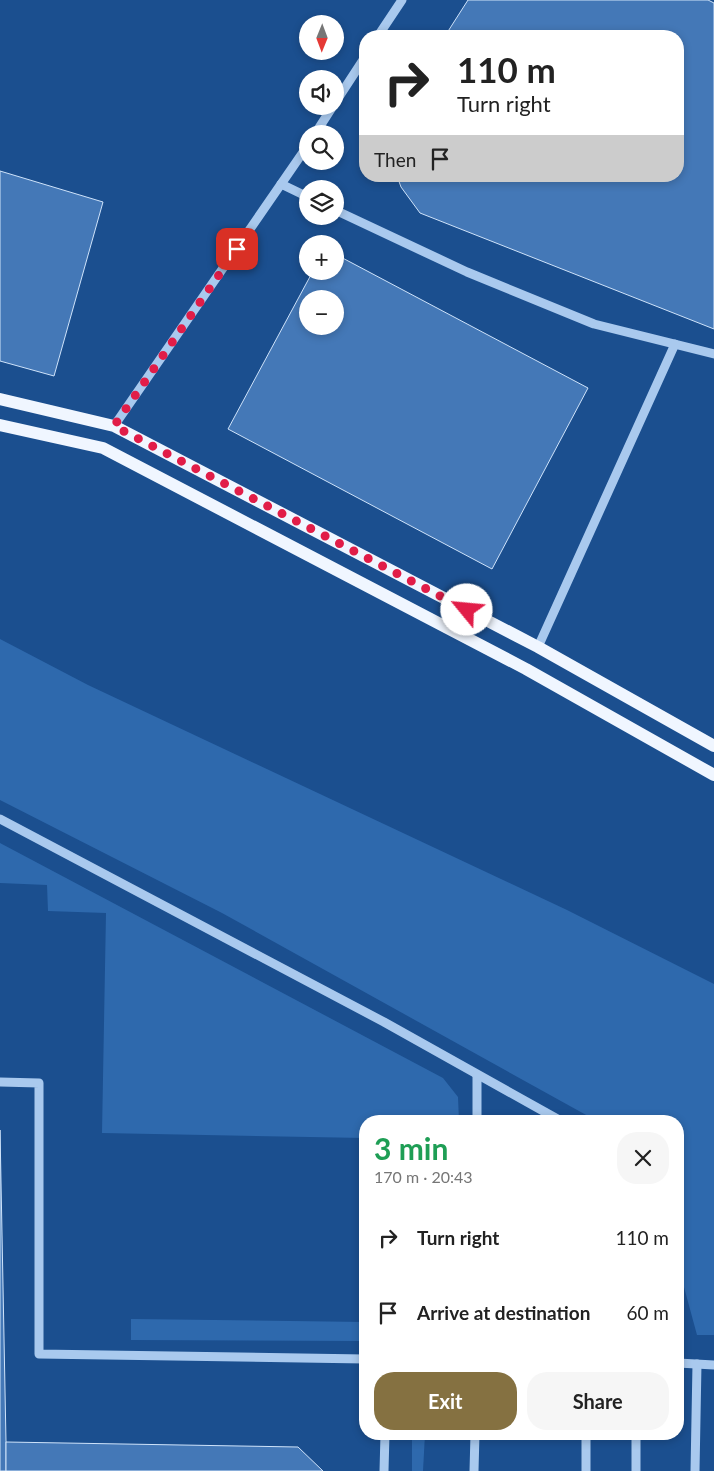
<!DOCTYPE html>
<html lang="en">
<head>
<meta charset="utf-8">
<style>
  body { margin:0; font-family:Lato,sans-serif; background:#f6f6f6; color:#222; height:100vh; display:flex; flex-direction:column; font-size:19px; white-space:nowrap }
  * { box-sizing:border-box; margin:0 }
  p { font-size:16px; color:#767676 }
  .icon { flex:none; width:28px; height:28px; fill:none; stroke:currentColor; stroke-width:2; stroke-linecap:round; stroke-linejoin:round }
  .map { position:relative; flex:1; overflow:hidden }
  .panel { position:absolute; left:359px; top:1115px; width:325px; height:325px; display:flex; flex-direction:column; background:#fff; border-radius:20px; box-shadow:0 2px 8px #0003 }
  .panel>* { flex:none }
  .hud { position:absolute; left:359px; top:30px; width:325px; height:152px; border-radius:20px; box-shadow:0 2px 8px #0003; background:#fff; color:#222; overflow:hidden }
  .needle { width:32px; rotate:181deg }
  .controls { position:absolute; left:299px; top:15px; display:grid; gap:10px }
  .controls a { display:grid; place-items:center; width:45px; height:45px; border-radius:50%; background:#fff; box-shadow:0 2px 8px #0003; font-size:25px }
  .pin { position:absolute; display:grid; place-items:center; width:42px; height:42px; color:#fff; margin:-21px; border-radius:10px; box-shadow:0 2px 8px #0006 }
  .me { position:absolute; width:55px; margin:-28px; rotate:298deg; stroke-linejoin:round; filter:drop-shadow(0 0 4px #0008) }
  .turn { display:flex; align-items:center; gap:18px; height:105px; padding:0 15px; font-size:22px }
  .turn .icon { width:65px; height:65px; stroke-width:2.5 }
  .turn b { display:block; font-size:35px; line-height:42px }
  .then { display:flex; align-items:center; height:48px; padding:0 15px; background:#0003; gap:10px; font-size:19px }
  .round { display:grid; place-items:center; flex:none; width:52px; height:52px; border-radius:20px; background:#f6f6f6 }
  .overview { display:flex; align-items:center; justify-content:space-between; height:85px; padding:0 15px }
  h1 { font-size:30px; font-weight:700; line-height:38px; color:#1e9e55 }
  .primary-button { display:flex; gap:10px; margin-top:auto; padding:10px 15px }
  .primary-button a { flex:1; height:58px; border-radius:20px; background:#857141; color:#fff; font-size:20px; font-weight:700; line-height:58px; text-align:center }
  .primary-button a+a { background:#f6f6f6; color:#222 }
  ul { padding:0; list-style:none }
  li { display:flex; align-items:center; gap:15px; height:75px; padding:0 15px }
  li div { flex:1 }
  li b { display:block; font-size:19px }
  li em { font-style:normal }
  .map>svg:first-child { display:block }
</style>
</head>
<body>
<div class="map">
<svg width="714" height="1471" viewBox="0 0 714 1471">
  <rect width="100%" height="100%" fill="#1b4f8f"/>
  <g fill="#2e69ad">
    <polygon points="0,639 88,685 567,910 714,984 714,1335 697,1335 678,1265 678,1121 597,1121 222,913 0,800"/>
    <polygon points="0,843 443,1078 458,1097 459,1121 365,1121 365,1138 102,1133 106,913 48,911 47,885 0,883"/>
    <polygon points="131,1319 365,1322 365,1341 131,1340"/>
    <polygon points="412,1434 425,1434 423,1471 412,1471"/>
  </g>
  <g fill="#4478b7" stroke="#cfe3fa" fill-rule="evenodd">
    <polygon points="468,0 708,0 714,3 714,329 420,213 401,187 397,176 678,176 678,36 445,36"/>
    <polygon points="0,171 103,202 54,376 0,361"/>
    <path d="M335,254L588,388L492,569L228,429L313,271H335ZM308,299H335V326H308Z"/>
    <polygon points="0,1130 6,1442 6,1471 0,1471"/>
    <polygon points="6,1442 298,1447 323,1471 6,1471"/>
  </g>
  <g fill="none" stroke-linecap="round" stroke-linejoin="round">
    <g stroke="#a9c9ee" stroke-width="9">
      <polyline points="378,36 402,0"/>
      <polyline points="335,103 365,57"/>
      <polyline points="315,134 333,106"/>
      <polyline points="281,184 308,197"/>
      <polyline points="335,210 467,272 594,324 714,354"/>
      <polyline points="114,426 308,145"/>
      <polyline points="538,647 675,344"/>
      <polyline points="0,819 384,1022 561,1121"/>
      <polyline points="477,1075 477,1121"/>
      <polyline points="0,1082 39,1083 39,1354 365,1359"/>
      <polyline points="678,1363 714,1365"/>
      <polyline points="384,1471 385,1434"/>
      <polyline points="474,1471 475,1434"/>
      <polyline points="586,1471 586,1434"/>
      <polyline points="636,1471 636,1434"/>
      <polyline points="695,1471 697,1364"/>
    </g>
    <g stroke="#f0f6ff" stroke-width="12">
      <polyline points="0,399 114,426 538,647 714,746"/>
      <polyline points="0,425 103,448 526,669 714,775"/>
    </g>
  </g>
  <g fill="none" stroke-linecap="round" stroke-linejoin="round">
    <polyline stroke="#e11d48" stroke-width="9" stroke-dasharray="0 16.2" points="237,249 114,426 467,610"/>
  </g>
</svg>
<div class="controls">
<a><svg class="needle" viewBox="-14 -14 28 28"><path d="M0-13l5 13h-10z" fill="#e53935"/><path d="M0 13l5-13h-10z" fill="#767676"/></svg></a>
<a><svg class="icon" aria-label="sound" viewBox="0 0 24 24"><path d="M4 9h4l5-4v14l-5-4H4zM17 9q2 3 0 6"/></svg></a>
<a><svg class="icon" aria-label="search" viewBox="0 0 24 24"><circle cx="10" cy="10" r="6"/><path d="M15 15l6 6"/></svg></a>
<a><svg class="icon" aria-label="layers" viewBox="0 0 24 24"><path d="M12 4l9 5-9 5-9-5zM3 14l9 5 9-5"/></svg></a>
<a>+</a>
<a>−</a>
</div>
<div class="pin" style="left:237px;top:249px;background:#d93025"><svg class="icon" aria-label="arrive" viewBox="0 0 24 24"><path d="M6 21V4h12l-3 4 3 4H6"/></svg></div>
<svg class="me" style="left:467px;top:610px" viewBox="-20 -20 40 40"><circle r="19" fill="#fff"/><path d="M0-13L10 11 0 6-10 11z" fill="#e11d48"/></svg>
<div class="hud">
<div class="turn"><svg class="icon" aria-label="right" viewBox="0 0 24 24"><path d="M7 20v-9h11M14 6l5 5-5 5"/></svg><div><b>110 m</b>Turn right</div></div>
<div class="then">Then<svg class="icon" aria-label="arrive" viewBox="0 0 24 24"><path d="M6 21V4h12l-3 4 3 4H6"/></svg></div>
</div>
<section class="panel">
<div class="overview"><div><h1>3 min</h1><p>170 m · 20:43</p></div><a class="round"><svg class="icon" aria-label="close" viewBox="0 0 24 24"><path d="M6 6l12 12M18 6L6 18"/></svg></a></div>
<ul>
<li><svg class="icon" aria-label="right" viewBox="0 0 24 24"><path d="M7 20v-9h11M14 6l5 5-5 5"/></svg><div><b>Turn right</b></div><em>110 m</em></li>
<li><svg class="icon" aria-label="arrive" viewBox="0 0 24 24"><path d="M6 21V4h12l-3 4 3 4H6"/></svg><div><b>Arrive at destination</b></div><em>60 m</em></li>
</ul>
<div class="primary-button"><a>Exit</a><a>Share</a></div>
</section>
</div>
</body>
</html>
